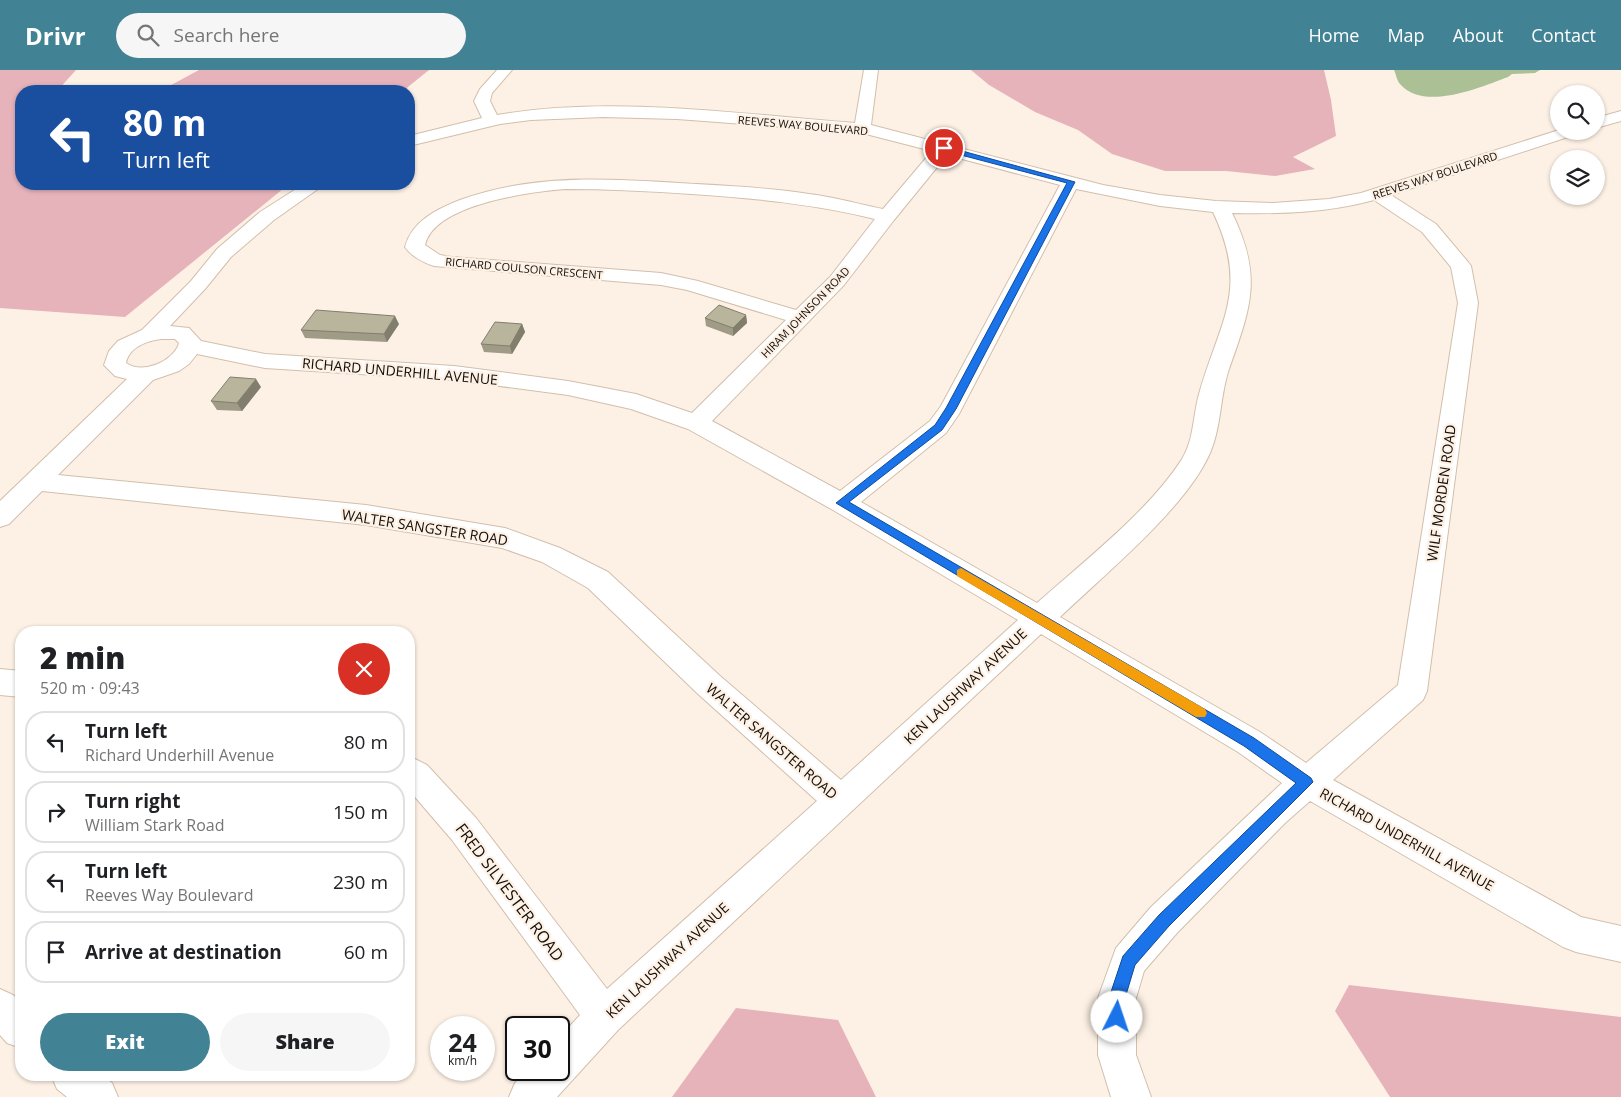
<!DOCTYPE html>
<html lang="en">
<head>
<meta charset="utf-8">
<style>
  body { margin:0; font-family:"Open Sans",sans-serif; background:#f6f6f6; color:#202124; height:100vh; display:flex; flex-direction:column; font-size:19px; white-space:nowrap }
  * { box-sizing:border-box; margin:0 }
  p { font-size:16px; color:#757577 }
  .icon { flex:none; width:28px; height:28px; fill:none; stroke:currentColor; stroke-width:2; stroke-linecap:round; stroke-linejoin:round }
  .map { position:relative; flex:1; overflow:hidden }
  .panel { position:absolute; left:15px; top:556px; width:400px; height:455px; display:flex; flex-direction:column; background:#fff; border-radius:20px; box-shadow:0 1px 4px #0004 }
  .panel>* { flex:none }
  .guide { position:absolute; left:15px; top:15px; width:400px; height:105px; border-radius:20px; box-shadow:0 1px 4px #0004; background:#1a4fa0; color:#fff; overflow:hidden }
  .fabs { position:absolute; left:1550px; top:15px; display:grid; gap:10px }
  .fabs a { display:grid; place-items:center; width:55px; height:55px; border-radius:50%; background:#fff; box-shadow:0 1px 4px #0004; font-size:25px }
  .speed { position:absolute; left:430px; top:946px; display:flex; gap:10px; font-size:25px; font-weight:700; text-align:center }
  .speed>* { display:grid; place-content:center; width:65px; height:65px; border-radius:50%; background:#fff; box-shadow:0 1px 4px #0004; line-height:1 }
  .speed small { font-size:12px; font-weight:400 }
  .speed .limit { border:2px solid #111; border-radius:8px; background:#fff; color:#111 }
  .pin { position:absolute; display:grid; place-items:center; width:42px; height:42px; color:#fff; margin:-21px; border:2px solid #fff; border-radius:50%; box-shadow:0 1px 5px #0007 }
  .me { position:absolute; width:55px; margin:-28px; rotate:4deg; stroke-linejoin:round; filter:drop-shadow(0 0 4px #0008) }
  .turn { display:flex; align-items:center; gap:18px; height:105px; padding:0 25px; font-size:22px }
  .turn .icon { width:65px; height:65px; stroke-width:2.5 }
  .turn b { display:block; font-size:35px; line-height:42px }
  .round { display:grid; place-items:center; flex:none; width:52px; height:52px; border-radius:26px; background:#f6f6f6 }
  .overview { display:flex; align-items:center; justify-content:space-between; height:85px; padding:0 25px }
  h1 { font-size:30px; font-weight:800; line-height:38px }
  .button { display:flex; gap:10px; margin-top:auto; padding:10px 25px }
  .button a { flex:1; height:58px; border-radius:30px; background:#418294; color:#fff; font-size:20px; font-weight:800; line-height:58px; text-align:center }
  .button a+a { background:#f6f6f6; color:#202124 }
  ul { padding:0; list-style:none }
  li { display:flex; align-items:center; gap:15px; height:62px; margin:0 10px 8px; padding:0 15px; border:2px solid #e0e0e0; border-radius:20px }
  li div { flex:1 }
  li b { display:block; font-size:19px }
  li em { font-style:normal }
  header { display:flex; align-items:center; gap:30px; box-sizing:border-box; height:70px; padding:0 25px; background:#418294; color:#fff }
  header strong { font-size:24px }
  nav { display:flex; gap:28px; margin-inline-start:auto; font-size:18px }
  .search { width:350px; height:45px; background:#f6f6f6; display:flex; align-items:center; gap:12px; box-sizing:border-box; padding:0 18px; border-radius:28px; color:#757577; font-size:19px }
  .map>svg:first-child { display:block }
</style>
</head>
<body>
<header>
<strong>Drivr</strong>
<div class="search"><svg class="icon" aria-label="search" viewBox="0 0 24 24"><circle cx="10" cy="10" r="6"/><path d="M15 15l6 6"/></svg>Search here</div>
<nav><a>Home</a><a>Map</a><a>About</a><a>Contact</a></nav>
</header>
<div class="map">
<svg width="1621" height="1027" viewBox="0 0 1621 1027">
  <rect width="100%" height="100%" fill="#fdf1e5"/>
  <g fill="#e7b3bb">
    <polygon points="0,0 76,0 57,21 21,21 21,114 289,114 125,247 0,238"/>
    <polygon points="199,0 429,0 403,21 160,21"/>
    <polygon points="971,0 1324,0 1331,30 1336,66 1293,87 1315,99 1275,106 1226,101 1165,101 1112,84 1078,60 1035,42 989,15"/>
    <polygon points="1349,915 1621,947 1621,1027 1390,1027 1335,941"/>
    <polygon points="736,938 838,950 876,1027 672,1027"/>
  </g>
  <path fill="#acc096" d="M1394,0H1540L1535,3L1512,4L1508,7C1481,17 1424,42 1400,14C1397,11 1396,4 1394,0Z"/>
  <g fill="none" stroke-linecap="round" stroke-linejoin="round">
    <defs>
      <g id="minor">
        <path d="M497,0H512L492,23L490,31L497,45C610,25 740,44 855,53L864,0H878L871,55L1103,115L1160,125L1216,131L1273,133L1329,129L1361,123L1559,60L1579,61L1577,64L1391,125L1436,154L1468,192L1471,196L1478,233L1427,621L1423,630L1333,710L1581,847L1621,856V892L1576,882L1563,877L1310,731L1285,753L1177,863L1144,901L1136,928V985L1151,1027H1111L1098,985V928L1116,878L1151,837L1282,713L1238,682L1041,564L618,960L557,1027H509L515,1013L527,1000H559V968L580,945L452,770L409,720V686L427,695L476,748L607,919L817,731L697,623L588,518L542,492L502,478L366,455L42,421L9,454L0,457V431L127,309L115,306L104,295L109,281L118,271L142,260L191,211L217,179L260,142L304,114H325L274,150L231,187L205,219L170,256L189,258L201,271L265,284L454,296L568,311L636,324L692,343L786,250L687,220L661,215L434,196C424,193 411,186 405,177C412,151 437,139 460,130C537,102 616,109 696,114C733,116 771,118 809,124C834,127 858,134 883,139L932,81L862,63L677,49L603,47L531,50L500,54L409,76V66L482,48L474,31L480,19ZM947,85L1060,115L941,336L930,351L840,421L712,351L844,215L894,150ZM565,119C607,119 649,121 691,124C753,128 814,134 875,149L830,207L796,240L698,211L661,203L452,187L440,185L425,175C434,134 530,122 565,119ZM1076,119L1160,136L1213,142C1250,220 1220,250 1199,324C1193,345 1194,370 1182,389C1149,441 1083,492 1037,533L861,432L946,363L959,344ZM1374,130L1422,162L1451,197L1458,233L1398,615L1306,693L1260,662L1060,547C1104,505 1186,438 1210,383C1221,358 1220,328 1228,302C1250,239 1264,208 1232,143C1280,144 1327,143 1374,130ZM161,269H175L179,273C174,291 143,305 126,293C129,277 147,271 161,269ZM197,284L265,298L454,310L568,325L631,339L688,359L833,440L1018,550L841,710L719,605L608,502L560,478L505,458L366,435L58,405L153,310L179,301L189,294Z"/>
        <polygon points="1621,41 1621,51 1596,58 1596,48"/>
        <polygon points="0,599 21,601 21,627 0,625"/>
        <polygon points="0,919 13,925 21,932 21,978 7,973 0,965"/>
        <polygon points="51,1005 102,1005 112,1013 118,1027 67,1027 57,1019"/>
      </g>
    </defs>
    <use href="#minor" stroke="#d2bfac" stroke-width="2"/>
    <use href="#minor" fill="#fff" fill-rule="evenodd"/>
  </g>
  <g fill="#9f9b86">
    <polygon points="746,245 747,253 733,266 706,256 705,248"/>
    <polygon points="399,254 387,272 305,268 301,260"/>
    <polygon points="522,254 525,262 512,284 484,282 481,274"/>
    <polygon points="261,317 242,341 217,340 211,331"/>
  </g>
  <g fill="#827e6d">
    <polygon points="746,245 747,253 733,266 733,258"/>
    <polygon points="395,246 399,254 387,272 384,264"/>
    <polygon points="522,254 525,262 512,284 510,276"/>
    <polygon points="256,309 261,317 242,341 237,333"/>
  </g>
  <g fill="#b9b49c" stroke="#827e6d">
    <polygon points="719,235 746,245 733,258 705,248"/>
    <polygon points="316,240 395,246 384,264 301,260"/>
    <polygon points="495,252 522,254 510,276 481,274"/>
    <polygon points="230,307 256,309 237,333 211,331"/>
  </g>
  <polygon fill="#1a73e8" stroke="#114b97" points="944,76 1075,112 956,339 942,360 849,432 1254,668 1311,708 1313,712 1169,856 1135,895 1125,928 1125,947 1122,953 1117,955 1111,953 1109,947 1109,928 1123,886 1159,845 1296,713 1244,676 836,433 935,355 946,338 1067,113 942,80"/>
  <polygon fill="#f59e0b" points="961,498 1205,639 1207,643 1205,647 1196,647 957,506 957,500"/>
  <g text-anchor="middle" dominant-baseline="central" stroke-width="4.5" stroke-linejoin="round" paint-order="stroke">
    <g font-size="11" fill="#130d07" stroke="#fdf1e5">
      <text transform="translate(803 55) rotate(5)">REEVES WAY BOULEVARD</text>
      <text transform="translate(1435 105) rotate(-18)">REEVES WAY BOULEVARD</text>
      <text transform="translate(524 198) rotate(5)">RICHARD COULSON CRESCENT</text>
      <text transform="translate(805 242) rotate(-46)">HIRAM JOHNSON ROAD</text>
    </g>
    <g font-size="14" fill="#130d07" stroke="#fdf1e5">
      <text transform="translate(400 301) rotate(5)">RICHARD UNDERHILL AVENUE</text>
      <text transform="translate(1441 423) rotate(-82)">WILF MORDEN ROAD</text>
      <text transform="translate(425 457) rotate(9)">WALTER SANGSTER ROAD</text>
      <text transform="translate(965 616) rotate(-43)">KEN LAUSHWAY AVENUE</text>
      <text transform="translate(772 671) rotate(41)">WALTER SANGSTER ROAD</text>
      <text transform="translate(1407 769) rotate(29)">RICHARD UNDERHILL AVENUE</text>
      <text transform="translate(667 890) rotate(-43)">KEN LAUSHWAY AVENUE</text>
    </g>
    <g font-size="16" fill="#130d07" stroke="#fdf1e5">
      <text transform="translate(510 822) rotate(53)">FRED SILVESTER ROAD</text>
    </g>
  </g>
</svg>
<div class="fabs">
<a><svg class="icon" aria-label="search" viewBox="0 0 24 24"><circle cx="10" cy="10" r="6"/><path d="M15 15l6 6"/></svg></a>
<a><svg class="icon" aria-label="layers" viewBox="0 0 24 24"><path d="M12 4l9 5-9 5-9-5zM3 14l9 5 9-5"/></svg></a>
</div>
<div class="speed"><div>24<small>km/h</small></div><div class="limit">30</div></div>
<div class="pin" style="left:944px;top:78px;background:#d93025"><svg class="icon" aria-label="arrive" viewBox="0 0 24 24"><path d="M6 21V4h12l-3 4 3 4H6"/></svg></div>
<svg class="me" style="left:1117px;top:947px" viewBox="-20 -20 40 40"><circle r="19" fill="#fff"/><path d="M0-13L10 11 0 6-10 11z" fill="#1a73e8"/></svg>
<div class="guide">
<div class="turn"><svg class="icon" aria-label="left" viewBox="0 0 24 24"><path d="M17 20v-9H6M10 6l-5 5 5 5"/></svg><div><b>80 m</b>Turn left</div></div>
</div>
<section class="panel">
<div class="overview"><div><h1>2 min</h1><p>520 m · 09:43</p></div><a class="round" style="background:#d93025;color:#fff"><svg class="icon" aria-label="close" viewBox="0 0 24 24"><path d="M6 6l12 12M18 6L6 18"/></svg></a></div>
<ul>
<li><svg class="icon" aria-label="left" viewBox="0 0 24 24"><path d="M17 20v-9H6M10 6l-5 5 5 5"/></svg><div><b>Turn left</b><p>Richard Underhill Avenue</p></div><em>80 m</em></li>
<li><svg class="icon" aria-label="right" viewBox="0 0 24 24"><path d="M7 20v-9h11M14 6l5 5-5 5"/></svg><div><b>Turn right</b><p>William Stark Road</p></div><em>150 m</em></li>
<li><svg class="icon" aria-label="left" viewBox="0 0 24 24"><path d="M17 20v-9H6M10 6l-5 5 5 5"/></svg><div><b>Turn left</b><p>Reeves Way Boulevard</p></div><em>230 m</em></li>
<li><svg class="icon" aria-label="arrive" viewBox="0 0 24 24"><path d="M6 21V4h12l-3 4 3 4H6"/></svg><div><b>Arrive at destination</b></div><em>60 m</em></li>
</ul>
<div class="button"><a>Exit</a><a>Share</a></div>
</section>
</div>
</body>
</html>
